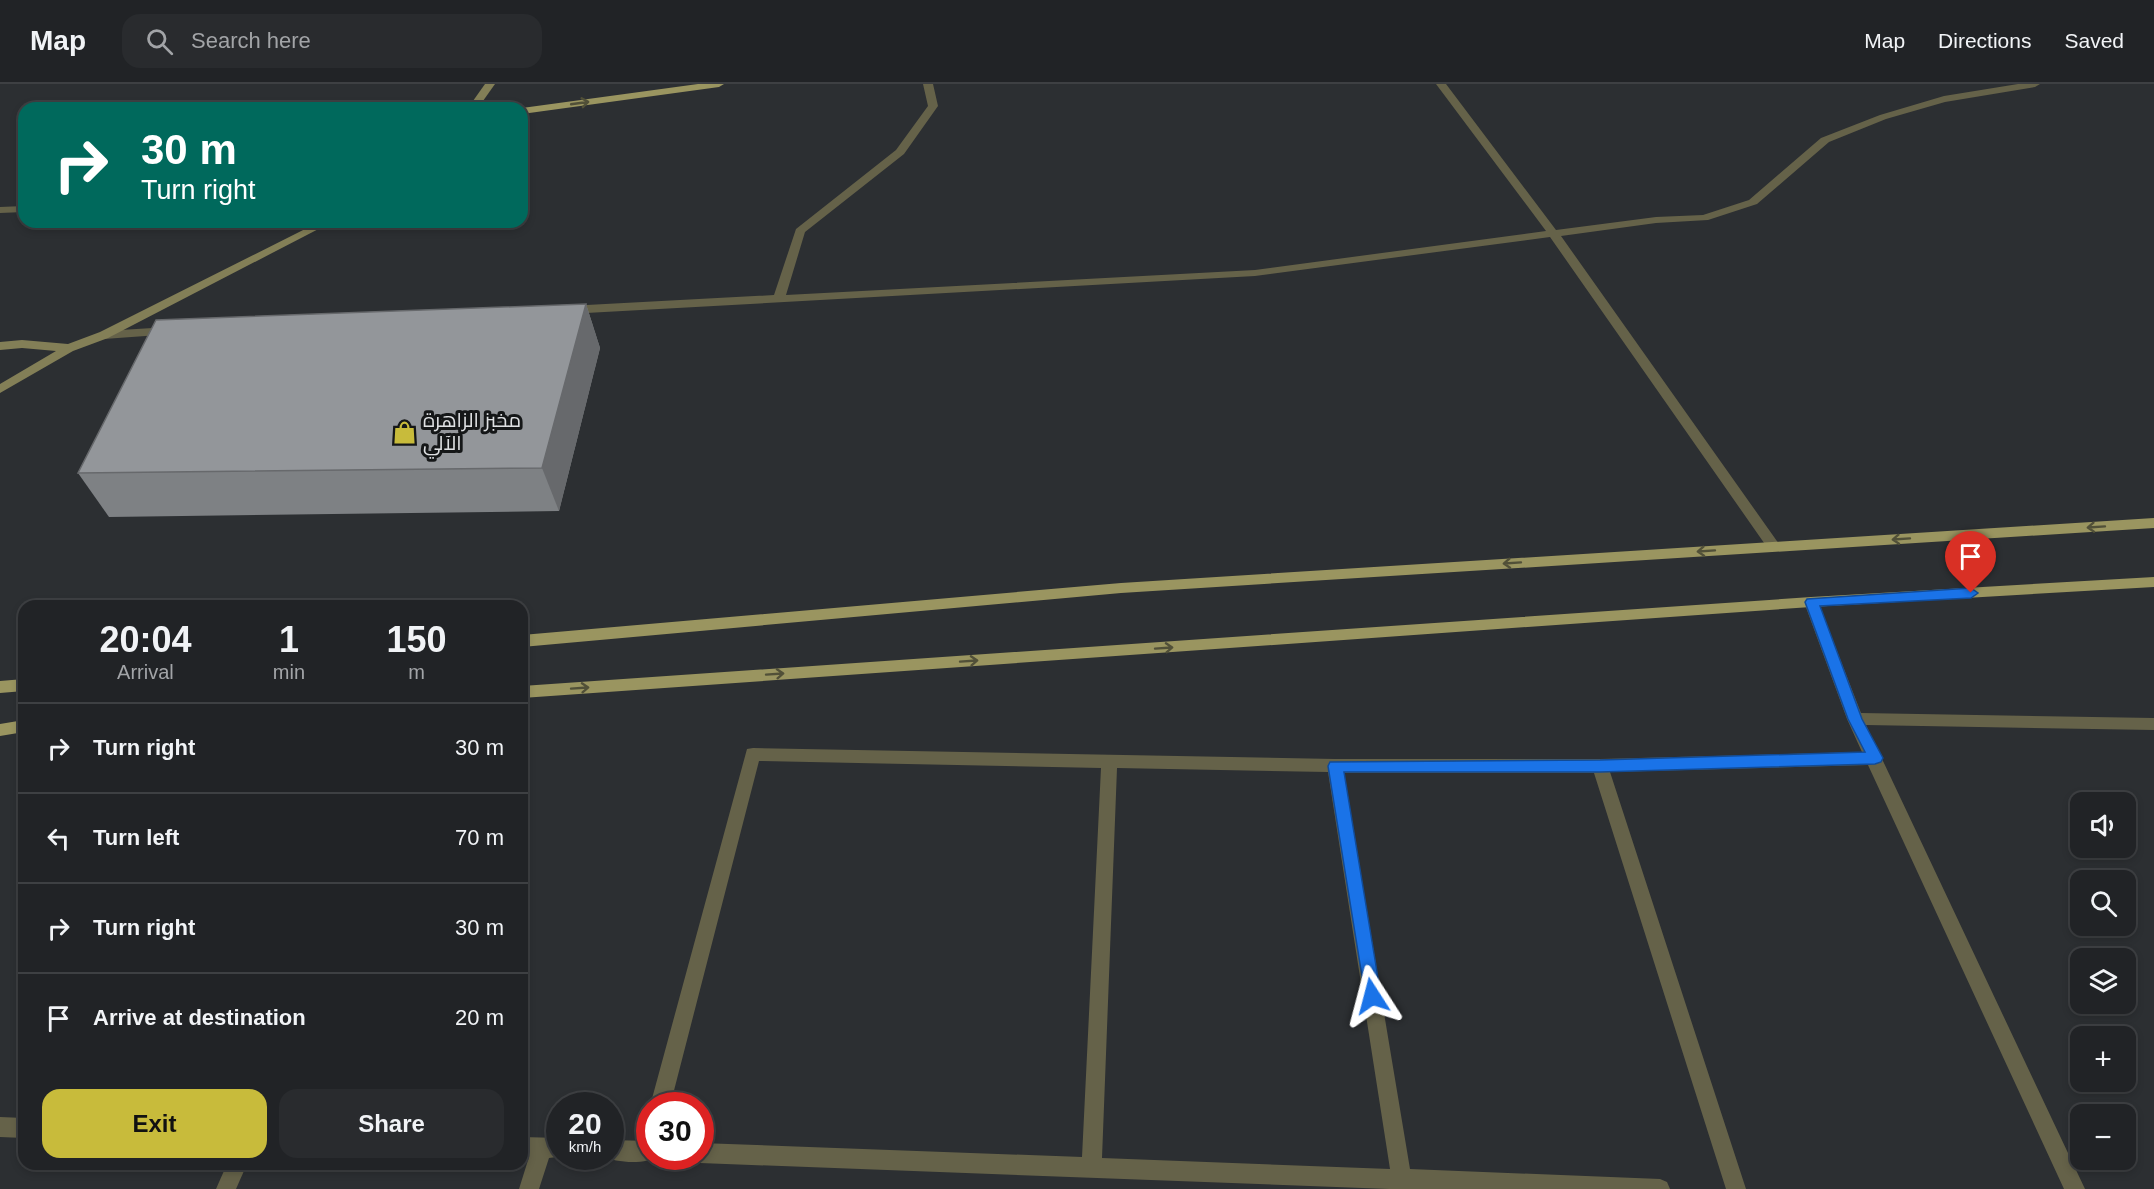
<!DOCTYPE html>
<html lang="en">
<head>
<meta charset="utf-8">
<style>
  body { margin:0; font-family:Helvetica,Cairo,sans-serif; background:#292b2e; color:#f1f3f6; height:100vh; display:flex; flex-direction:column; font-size:22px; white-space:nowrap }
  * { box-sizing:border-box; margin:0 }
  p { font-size:20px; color:#a2a4a7 }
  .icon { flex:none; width:33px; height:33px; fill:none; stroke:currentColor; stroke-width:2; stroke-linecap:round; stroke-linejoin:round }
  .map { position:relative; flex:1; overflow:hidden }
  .drawer { position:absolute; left:18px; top:516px; width:510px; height:570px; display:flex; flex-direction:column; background:#212326; border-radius:18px; box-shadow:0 3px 9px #0003,0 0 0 2px #3e4043 }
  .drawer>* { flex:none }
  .guide { position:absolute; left:18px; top:18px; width:510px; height:126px; border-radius:18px; box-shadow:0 3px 9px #0003,0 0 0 2px #3e4043; background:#00695c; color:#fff; overflow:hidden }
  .fabs { position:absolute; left:2070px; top:708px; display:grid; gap:12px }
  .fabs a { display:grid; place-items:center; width:66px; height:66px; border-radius:12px; background:#212326; box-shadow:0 3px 9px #0003,0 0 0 2px #3e4043; font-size:30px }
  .speed { position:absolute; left:546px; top:1008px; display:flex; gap:12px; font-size:30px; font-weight:700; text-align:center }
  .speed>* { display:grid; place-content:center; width:78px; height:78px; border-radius:50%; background:#212326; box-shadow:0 3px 9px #0003,0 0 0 2px #3e4043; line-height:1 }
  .speed small { font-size:15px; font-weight:400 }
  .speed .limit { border:9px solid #d22; background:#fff; color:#111 }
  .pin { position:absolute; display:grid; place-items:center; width:51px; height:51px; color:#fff; margin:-62px -26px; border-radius:50% 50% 50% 0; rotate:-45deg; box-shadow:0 0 6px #0007 }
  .pin .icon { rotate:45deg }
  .me { position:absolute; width:66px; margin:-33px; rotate:351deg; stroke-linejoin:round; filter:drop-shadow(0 0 4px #0008) }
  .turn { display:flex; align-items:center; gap:21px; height:126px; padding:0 24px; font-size:27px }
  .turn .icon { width:78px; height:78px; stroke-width:2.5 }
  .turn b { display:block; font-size:42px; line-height:51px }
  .eta { display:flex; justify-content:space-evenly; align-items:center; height:102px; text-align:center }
  .eta b { font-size:36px; font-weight:700; line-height:42px }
  .cta { display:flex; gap:12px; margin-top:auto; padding:12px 24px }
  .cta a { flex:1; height:69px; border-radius:18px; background:#c8bb3b; color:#111; font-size:24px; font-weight:700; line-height:69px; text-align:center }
  .cta a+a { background:#292b2e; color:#f1f3f6 }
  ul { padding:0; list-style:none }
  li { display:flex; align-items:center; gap:18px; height:90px; padding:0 24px; border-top:2px solid #3e4043 }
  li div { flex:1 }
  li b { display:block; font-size:22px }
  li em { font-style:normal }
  header { display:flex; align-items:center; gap:36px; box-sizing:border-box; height:84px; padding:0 30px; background:#212326; border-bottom:2px solid #3e4043 }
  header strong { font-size:28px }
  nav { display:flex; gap:33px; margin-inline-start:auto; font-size:21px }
  .search { width:420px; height:54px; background:#292b2e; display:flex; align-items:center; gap:15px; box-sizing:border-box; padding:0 21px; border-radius:18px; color:#a2a4a7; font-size:22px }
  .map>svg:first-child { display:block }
</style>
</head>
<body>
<header>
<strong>Map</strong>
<div class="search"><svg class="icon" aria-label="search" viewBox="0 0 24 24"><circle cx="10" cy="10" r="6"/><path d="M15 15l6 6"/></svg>Search here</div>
<nav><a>Map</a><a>Directions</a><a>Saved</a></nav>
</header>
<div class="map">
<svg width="2154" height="1105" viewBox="0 0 2154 1105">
  <rect width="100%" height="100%" fill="#2c2f32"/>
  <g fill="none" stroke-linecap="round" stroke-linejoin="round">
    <g fill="#656249" fill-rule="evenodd">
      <polygon points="923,0 933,0 938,22 904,70 805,148 786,211 1255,186 1546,147 1436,0 1446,0 1556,146 1656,133 1703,131 1749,116 1821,54 1880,31 1944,12 2018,0 2040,0 2035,3 1945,18 1886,35 1829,58 1757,120 1708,136 1656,139 1561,152 1779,460 1781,463 1779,466 1769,466 1550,153 1255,192 568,230 562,226 568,222 774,211 796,145 896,66 928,22"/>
      <polygon points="24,122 24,128 0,129 0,123"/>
      <polygon points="169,243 175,247 173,250 104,255 98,251 104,247"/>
      <path d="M1811,513L1818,518L1861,629L2154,634V646L1866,641L2085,1105H2064L1868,681L1610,688L1746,1105H1726L1594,689H1344L1410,1085L1660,1095L1667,1098L1670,1105H1389L700,1079L693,1076L691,1072H700V1059L1082,1073L1101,684L759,677L670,1022H650L747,665L753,664L1335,675H1600L1862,668L1847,635L1804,518ZM1117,684L1328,688L1390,1085L1102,1074Z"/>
      <polygon points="0,1033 24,1034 24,1054 0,1053"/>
      <polygon points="522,1053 560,1054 560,1072 564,1072 549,1074 539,1105 519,1105 529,1073 522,1073"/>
      <path d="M610,1056L650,1057V1072H658C647,1081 615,1079 603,1072H610Z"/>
      <polygon points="227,1080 247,1080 236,1105 216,1105"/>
    </g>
    <g fill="#837f57" fill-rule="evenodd">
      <polygon points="485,0 495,0 478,24 468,24"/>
      <polygon points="319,138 332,138 108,254 73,267 0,309 0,300 56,267 22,264 0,266 0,258 22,256 68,260 100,248"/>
    </g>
    <g fill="#9a9560" fill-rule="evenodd">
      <polygon points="698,0 724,0 719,3 522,30 522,24"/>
      <polygon points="2154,434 2154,444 1121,509 522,563 522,551 1121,499"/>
      <polygon points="2154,493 2154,503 1811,523 522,614 522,602 1811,513"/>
      <polygon points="24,595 24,607 0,609 0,597"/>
      <polygon points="24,636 24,648 0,652 0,640"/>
    </g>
  </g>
  <polygon fill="#7e8184" points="586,220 600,264 559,427 109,433 78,389"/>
  <polygon fill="#67696c" points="586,220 600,264 559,427 542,384"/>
  <polygon fill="#93969a" stroke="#67696c" stroke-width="1.5" points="586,220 542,384 78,389 156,236"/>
  <defs><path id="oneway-shaft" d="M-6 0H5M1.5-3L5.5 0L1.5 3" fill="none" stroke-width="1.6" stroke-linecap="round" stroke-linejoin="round" transform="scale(1.5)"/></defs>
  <g stroke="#515038">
    <use href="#oneway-shaft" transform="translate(580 19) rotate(-8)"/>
    <use href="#oneway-shaft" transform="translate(2096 443) rotate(176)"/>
    <use href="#oneway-shaft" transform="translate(1901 455) rotate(176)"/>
    <use href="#oneway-shaft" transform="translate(1706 467) rotate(176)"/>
    <use href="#oneway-shaft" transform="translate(1512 479) rotate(176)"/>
    <use href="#oneway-shaft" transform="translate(1164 564) rotate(-4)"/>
    <use href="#oneway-shaft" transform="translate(969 577) rotate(-4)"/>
    <use href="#oneway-shaft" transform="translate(775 590) rotate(-4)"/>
    <use href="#oneway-shaft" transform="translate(580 604) rotate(-4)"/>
  </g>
  <polygon fill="#1a73e8" stroke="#114b97" stroke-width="1.5" points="1971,504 1978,509 1971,514 1820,522 1862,635 1883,674 1881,678 1875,680 1600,688 1344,688 1381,912 1378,917 1372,920 1366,917 1328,682 1330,678 1600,676 1865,668 1848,635 1805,518 1807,515"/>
  <defs>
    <symbol id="shop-bare" viewBox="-9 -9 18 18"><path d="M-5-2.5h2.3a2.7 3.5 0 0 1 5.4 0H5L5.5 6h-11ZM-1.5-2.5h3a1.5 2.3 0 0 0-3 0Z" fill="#c8bb3b" stroke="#151718" stroke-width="2.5" paint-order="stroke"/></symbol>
  </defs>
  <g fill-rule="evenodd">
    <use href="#shop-bare" x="388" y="332" width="33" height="33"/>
  </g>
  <g text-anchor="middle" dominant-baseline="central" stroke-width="6" stroke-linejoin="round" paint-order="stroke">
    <g font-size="20" fill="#dfe1e3" stroke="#151718" text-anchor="start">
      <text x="423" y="336">مخبز الزاهرة<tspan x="423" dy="23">الآلي</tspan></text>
    </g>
  </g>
</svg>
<div class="fabs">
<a><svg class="icon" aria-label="sound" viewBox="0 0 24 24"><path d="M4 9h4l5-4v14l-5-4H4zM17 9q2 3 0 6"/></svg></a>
<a><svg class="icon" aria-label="search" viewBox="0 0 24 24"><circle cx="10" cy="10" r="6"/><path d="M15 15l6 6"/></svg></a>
<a><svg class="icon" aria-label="layers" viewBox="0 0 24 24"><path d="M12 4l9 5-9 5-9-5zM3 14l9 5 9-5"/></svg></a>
<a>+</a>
<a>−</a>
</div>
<div class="speed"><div>20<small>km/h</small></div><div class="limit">30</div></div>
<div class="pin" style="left:1971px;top:509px;background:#d93025"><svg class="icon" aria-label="arrive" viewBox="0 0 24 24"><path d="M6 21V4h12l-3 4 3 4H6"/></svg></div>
<svg class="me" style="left:1372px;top:912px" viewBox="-20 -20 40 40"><path d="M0-17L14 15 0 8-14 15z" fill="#1a73e8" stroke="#fff" stroke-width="4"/></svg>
<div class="guide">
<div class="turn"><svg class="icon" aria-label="right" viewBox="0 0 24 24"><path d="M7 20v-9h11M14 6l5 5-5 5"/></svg><div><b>30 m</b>Turn right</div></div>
</div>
<section class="drawer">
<div class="eta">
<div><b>20:04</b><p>Arrival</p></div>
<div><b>1</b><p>min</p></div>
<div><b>150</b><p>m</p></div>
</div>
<ul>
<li><svg class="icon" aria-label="right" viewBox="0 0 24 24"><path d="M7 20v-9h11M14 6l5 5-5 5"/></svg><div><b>Turn right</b></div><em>30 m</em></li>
<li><svg class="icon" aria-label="left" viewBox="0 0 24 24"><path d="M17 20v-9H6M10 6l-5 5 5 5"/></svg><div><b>Turn left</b></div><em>70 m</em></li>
<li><svg class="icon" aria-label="right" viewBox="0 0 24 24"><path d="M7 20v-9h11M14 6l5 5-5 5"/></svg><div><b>Turn right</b></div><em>30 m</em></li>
<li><svg class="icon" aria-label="arrive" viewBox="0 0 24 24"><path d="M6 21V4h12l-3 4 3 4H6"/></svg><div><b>Arrive at destination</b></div><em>20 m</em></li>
</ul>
<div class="cta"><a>Exit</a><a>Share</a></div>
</section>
</div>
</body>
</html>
